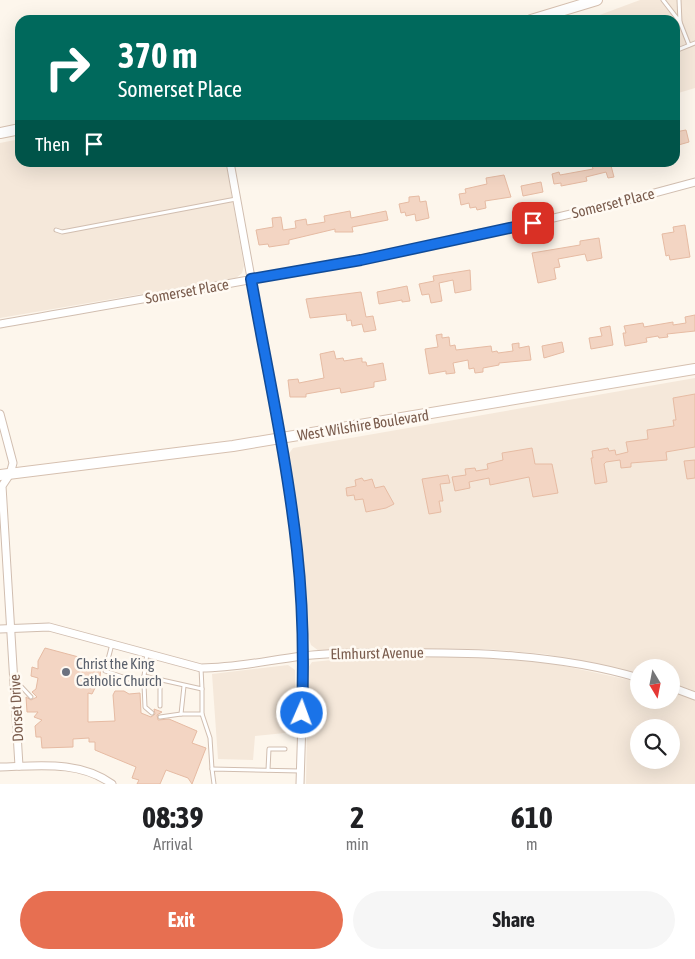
<!DOCTYPE html>
<html lang="en">
<head>
<meta charset="utf-8">
<style>
  body { margin:0; font-family:"Asap Condensed",sans-serif; background:#f6f6f6; color:#202124; height:100vh; display:flex; flex-direction:column; font-size:19px; white-space:nowrap }
  * { box-sizing:border-box; margin:0 }
  p { font-size:16px; color:#757577 }
  .icon { flex:none; width:28px; height:28px; fill:none; stroke:currentColor; stroke-width:2; stroke-linecap:round; stroke-linejoin:round }
  .map { position:relative; height:784px; overflow:hidden }
  .side { display:flex; flex-direction:column; background:#fff; flex:1 }
  .side>* { flex:none }
  .guide { position:absolute; left:15px; top:15px; width:665px; height:152px; border-radius:15px; box-shadow:0 5px 20px #0002; background:#00695c; color:#fff; overflow:hidden }
  .needle { width:32px; rotate:170deg }
  .tools { position:absolute; left:630px; top:659px; display:grid; gap:10px }
  .tools a { display:grid; place-items:center; width:50px; height:50px; border-radius:50%; background:#fff; box-shadow:0 5px 20px #0002; font-size:25px }
  .pin { position:absolute; display:grid; place-items:center; width:42px; height:42px; color:#fff; margin:-21px; border-radius:10px; box-shadow:0 2px 8px #0006 }
  .me { position:absolute; width:55px; margin:-28px; rotate:2deg; stroke-linejoin:round; filter:drop-shadow(0 0 4px #0008) }
  .turn { display:flex; align-items:center; gap:18px; height:105px; padding:0 20px; font-size:22px }
  .turn .icon { width:65px; height:65px; stroke-width:2.5 }
  .turn b { display:block; font-size:35px; line-height:42px }
  .then { display:flex; align-items:center; height:48px; padding:0 20px; background:#0003; gap:10px; font-size:19px }
  .eta { display:flex; justify-content:space-evenly; align-items:center; height:85px; text-align:center }
  .eta b { font-size:30px; font-weight:700; line-height:35px }
  .cta { display:flex; gap:10px; margin-top:auto; padding:10px 20px }
  .cta a { flex:1; height:58px; border-radius:30px; background:#e76f51; color:#fff; font-size:20px; font-weight:700; line-height:58px; text-align:center }
  .cta a+a { background:#f6f6f6; color:#202124 }
  .map>svg:first-child { display:block }
</style>
</head>
<body>
<div class="map">
<svg width="695" height="784" viewBox="0 0 695 784">
  <rect width="100%" height="100%" fill="#fdf6ec"/>
  <g fill="#f5e8da" fill-rule="evenodd">
    <polygon points="640,0 695,0 695,88 675,94 675,20 586,20"/>
    <polygon points="20,139 20,162 226,163 244,266 242,273 236,278 0,318 0,143"/>
    <polygon points="695,378 695,692 671,684 671,668 639,668 639,674 545,654 485,649 319,651 311,645 307,633 298,519 288,455 293,448"/>
    <path d="M444,656L506,658L555,664L639,682V700H671V691L695,700V784H306L308,668L312,662L352,658ZM639,728H671V760H639Z"/>
    <polygon points="288,665 295,670 295,732 255,736 253,760 218,759 212,674"/>
  </g>
  <g fill="#f3d5c3" stroke="#e6bba3">
    <polygon points="686,130 689,142 675,146 675,132"/>
    <polygon points="591,162 610,162 614,177 608,178 606,172 586,177 587,181 561,186 561,183 554,184 552,174 559,172 560,175 593,169"/>
    <polygon points="504,175 511,197 485,201 486,208 477,210 476,207 470,208 469,203 461,205 459,194 466,193 465,189 487,184 486,178"/>
    <polygon points="541,182 543,192 523,196 521,186"/>
    <polygon points="419,196 420,202 426,201 429,218 416,221 415,214 406,216 405,212 401,213 399,204 409,202 409,197"/>
    <polygon points="350,211 351,218 386,211 388,220 352,227 353,232 335,232 335,229 289,240 289,244 269,247 268,244 259,245 256,230 273,227 272,218 281,217 283,230 296,228 295,221 306,219 307,225 325,222 324,216"/>
    <polygon points="685,225 690,257 670,260 669,255 666,256 662,234 674,232 673,227"/>
    <polygon points="599,238 602,258 587,261 585,254 558,259 560,267 554,268 556,279 538,283 532,253 580,245 580,241"/>
    <polygon points="470,270 471,290 455,293 453,280 439,283 442,301 431,303 429,294 422,295 419,284 434,281 433,276"/>
    <polygon points="407,286 410,301 402,302 402,300 379,304 377,292"/>
    <polygon points="361,292 366,317 373,316 376,330 364,332 362,324 352,326 351,320 347,321 346,314 310,318 306,299"/>
    <polygon points="695,315 695,331 667,334 668,337 659,338 658,336 646,338 647,342 625,346 623,333 626,333 624,326 643,323 644,327 673,322 673,325 686,323 685,317"/>
    <polygon points="610,326 613,345 591,349 589,338 602,336 600,328"/>
    <polygon points="442,334 442,338 449,337 450,346 455,345 456,350 491,346 492,352 497,351 498,353 513,351 512,344 519,343 519,348 529,346 531,360 499,363 499,365 483,368 483,372 475,373 474,368 469,369 468,360 453,363 455,373 446,374 446,371 429,374 425,349 438,347 436,335"/>
    <polygon points="562,342 564,352 544,358 542,346"/>
    <polygon points="334,351 336,359 343,358 344,361 362,358 362,362 366,362 367,366 383,363 386,380 374,382 374,387 341,393 340,388 306,394 306,397 290,397 288,380 298,379 299,383 324,378 320,354"/>
    <polygon points="695,394 695,447 666,452 667,460 631,463 631,467 621,468 620,460 606,462 604,464 607,482 595,484 591,458 593,458 592,451 608,448 609,451 615,450 616,455 628,452 626,442 648,439 647,430 674,426 673,420 676,420 673,398"/>
    <polygon points="532,448 535,464 552,464 558,493 533,497 529,477 490,485 489,478 469,482 470,488 455,491 452,477 466,475 465,469 475,468 476,471 488,469 487,464 503,460 502,453"/>
    <polygon points="695,460 695,478 687,479 684,461"/>
    <polygon points="448,475 450,483 440,484 443,501 439,501 441,512 429,514 422,479"/>
    <polygon points="362,478 364,481 372,479 375,488 384,486 394,504 386,508 366,512 363,499 355,500 354,495 347,496 346,488 356,486 355,480"/>
    <polygon points="45,648 101,663 100,678 92,694 88,693 88,722 115,721 113,695 115,691 124,691 129,694 140,693 141,713 151,717 155,714 154,709 162,712 157,715 158,720 169,719 197,731 192,743 206,748 192,784 188,778 166,770 160,784 137,784 139,780 132,778 136,767 95,750 95,742 89,742 89,738 73,739 73,747 42,748 41,737 36,737 35,726 42,720 34,717 38,712 27,712 26,697 31,700 37,697 32,692 36,689 38,678 31,676 32,667 38,669 38,661"/>
  </g>
  <g fill="none" stroke-linecap="round" stroke-linejoin="round">
    <defs>
      <g id="lane">
        <polyline points="663,0 680,22 679,0"/>
        <polyline points="680,22 689,45"/>
        <polyline points="675,51 695,43"/>
        <polyline points="56,230 62,232 236,199"/>
        <polyline points="112,644 105,671 144,684 144,676"/>
        <polyline points="147,653 144,676 202,689 201,668"/>
        <polyline points="16,681 31,697"/>
        <polyline points="144,684 145,707 152,713"/>
        <polyline points="184,686 181,714 202,714 202,689"/>
        <polyline points="160,706 160,680"/>
        <polyline points="202,714 210,738 212,769"/>
        <polyline points="160,717 181,714"/>
        <polyline points="268,770 269,749 285,749"/>
        <polyline points="214,784 212,769 300,771"/>
      </g>
      <g id="street">
        <polyline points="230,162 288,482 297,550 304,656 300,784"/>
        <path d="M0,324C233,283 467,245 695,182"/>
        <polyline points="0,414 13,463 10,474 2,486 19,766"/>
        <path d="M0,629L49,627L201,668C236,668 269,660 303,656C332,652 361,653 390,653C474,652 558,654 639,678"/>
        <polyline points="671,687 695,696"/>
        <path d="M0,767C38,766 79,760 112,784"/>
      </g>
      <g id="secondary">
        <polyline points="531,20 597,0"/>
        <polyline points="0,133 20,129"/>
        <polyline points="0,475 233,446 695,369"/>
      </g>
    </defs>
    <use href="#lane" stroke="#d1beb0" stroke-width="5"/>
    <use href="#street" stroke="#d1beb0" stroke-width="9"/>
    <use href="#secondary" stroke="#d6c0b0" stroke-width="12"/>
    <use href="#lane" stroke="#fff" stroke-width="3"/>
    <use href="#street" stroke="#fff" stroke-width="7"/>
    <use href="#secondary" stroke="#fff" stroke-width="10"/>
  </g>
  <g fill="none" stroke-linecap="round" stroke-linejoin="round">
    <defs>
      <path id="route" d="M302,713C304,658 303,604 297,550C287,459 267,369 251,279L361,260L533,223"/>
    </defs>
    <use href="#route" stroke="#114b97" stroke-width="12"/>
    <use href="#route" stroke="#1a73e8" stroke-width="9"/>
  </g>
  <circle fill="#6b7280" stroke="#fffaf3" stroke-width="2" cx="66" cy="672" r="5"/>
  <g text-anchor="middle" dominant-baseline="central" stroke-width="5" stroke-linejoin="round" paint-order="stroke">
    <g font-size="15" fill="#7a5c4d" stroke="#fffaf3">
      <text transform="translate(613 203) rotate(-14)">Somerset Place</text>
      <text transform="translate(187 291) rotate(-10)">Somerset Place</text>
      <text transform="translate(363 425) rotate(-9)">West Wilshire Boulevard</text>
      <text transform="translate(377 653) rotate(-1)">Elmhurst Avenue</text>
      <text transform="translate(16 708) rotate(-93)">Dorset Drive</text>
    </g>
    <g font-size="15" fill="#5b616d" stroke="#fffaf3" text-anchor="start">
      <text x="76" y="663">Christ the King<tspan x="76" dy="17">Catholic Church</tspan></text>
    </g>
  </g>
</svg>
<div class="tools">
<a><svg class="needle" viewBox="-14 -14 28 28"><path d="M0-13l5 13h-10z" fill="#e53935"/><path d="M0 13l5-13h-10z" fill="#757577"/></svg></a>
<a><svg class="icon" aria-label="search" viewBox="0 0 24 24"><circle cx="10" cy="10" r="6"/><path d="M15 15l6 6"/></svg></a>
</div>
<div class="pin" style="left:533px;top:223px;background:#d93025"><svg class="icon" aria-label="arrive" viewBox="0 0 24 24"><path d="M6 21V4h12l-3 4 3 4H6"/></svg></div>
<svg class="me" style="left:302px;top:713px" viewBox="-20 -20 40 40"><circle r="17" fill="#1a73e8" stroke="#fff" stroke-width="3"/><path d="M0-11L8 9 0 5-8 9z" fill="#fff"/></svg>
<div class="guide">
<div class="turn"><svg class="icon" aria-label="right" viewBox="0 0 24 24"><path d="M7 20v-9h11M14 6l5 5-5 5"/></svg><div><b>370 m</b>Somerset Place</div></div>
<div class="then">Then<svg class="icon" aria-label="arrive" viewBox="0 0 24 24"><path d="M6 21V4h12l-3 4 3 4H6"/></svg></div>
</div>
</div>
<section class="side">
<div class="eta">
<div><b>08:39</b><p>Arrival</p></div>
<div><b>2</b><p>min</p></div>
<div><b>610</b><p>m</p></div>
</div>
<div class="cta"><a>Exit</a><a>Share</a></div>
</section>
</body>
</html>
